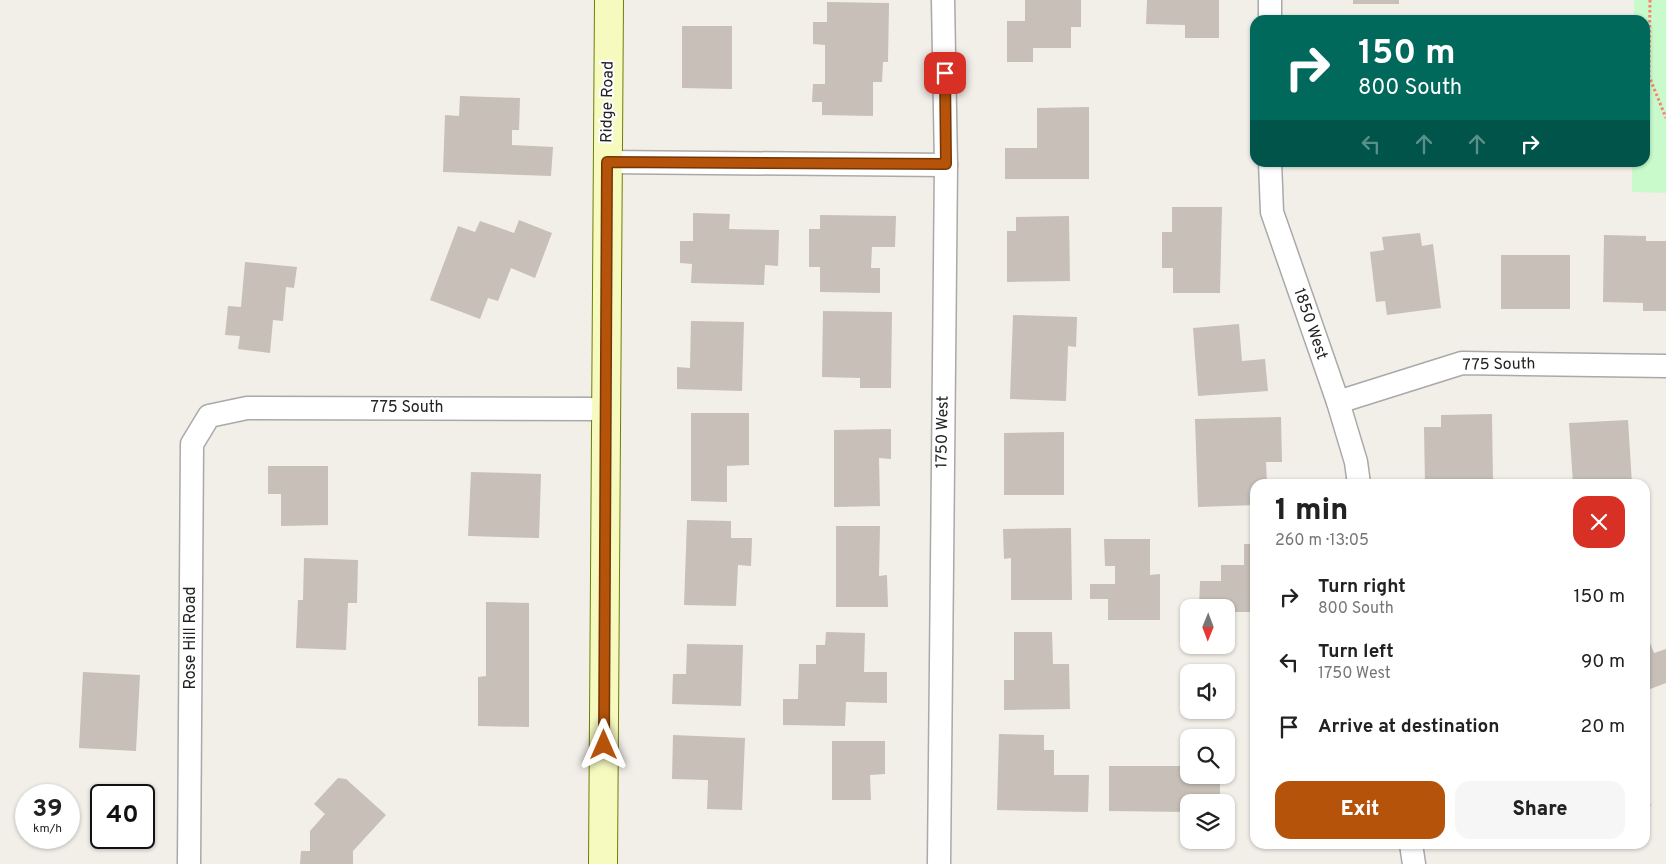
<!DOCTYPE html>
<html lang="en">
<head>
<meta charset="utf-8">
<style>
  body { margin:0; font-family:Overpass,sans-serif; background:#f6f6f6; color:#222; height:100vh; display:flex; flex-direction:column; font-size:19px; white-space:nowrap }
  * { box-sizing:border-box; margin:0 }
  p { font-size:16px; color:#767676 }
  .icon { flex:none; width:28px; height:28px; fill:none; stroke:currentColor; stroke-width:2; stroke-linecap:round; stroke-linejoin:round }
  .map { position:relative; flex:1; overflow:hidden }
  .details { position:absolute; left:1250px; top:479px; width:400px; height:370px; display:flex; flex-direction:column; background:#fff; border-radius:15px; box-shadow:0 1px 4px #0004 }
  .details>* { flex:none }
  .top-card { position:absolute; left:1250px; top:15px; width:400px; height:152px; border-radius:15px; box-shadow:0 1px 4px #0004; background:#00695c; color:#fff; overflow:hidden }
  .needle { width:32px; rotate:181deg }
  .buttons { position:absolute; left:1180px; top:599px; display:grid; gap:10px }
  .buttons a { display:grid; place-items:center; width:55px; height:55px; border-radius:10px; background:#fff; box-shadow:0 1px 4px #0004; font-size:25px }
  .speed { position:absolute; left:15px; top:784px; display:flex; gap:10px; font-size:25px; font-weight:700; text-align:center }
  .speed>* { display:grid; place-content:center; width:65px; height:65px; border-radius:50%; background:#fff; box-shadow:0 1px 4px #0004; line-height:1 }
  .speed small { font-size:12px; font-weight:400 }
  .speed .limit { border:2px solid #111; border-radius:8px; background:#fff; color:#111 }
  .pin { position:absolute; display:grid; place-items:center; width:42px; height:42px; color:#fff; margin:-21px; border-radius:10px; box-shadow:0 2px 8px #0006 }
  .me { position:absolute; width:55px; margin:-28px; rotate:0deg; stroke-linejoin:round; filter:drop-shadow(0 0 4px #0008) }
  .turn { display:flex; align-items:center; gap:18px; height:105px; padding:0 25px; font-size:22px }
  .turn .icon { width:65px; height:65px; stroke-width:2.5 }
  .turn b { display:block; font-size:35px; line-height:42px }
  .lanes { display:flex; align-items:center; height:48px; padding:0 25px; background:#0003; justify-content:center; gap:25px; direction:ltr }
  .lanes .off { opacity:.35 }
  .round { display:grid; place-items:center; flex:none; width:52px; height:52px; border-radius:15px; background:#f6f6f6 }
  .head { display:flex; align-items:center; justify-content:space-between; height:85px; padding:0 25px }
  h1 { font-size:30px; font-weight:800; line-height:38px }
  .cta { display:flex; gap:10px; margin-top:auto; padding:10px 25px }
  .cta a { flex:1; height:58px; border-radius:15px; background:#b45309; color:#fff; font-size:20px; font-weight:800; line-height:58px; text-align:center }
  .cta a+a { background:#f6f6f6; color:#222 }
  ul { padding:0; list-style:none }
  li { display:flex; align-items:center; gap:15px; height:65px; padding:0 25px }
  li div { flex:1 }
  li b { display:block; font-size:19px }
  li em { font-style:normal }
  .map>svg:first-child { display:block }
</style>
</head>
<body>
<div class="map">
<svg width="1666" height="864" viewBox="0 0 1666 864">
  <rect width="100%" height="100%" fill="#f2efe9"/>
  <polygon fill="#c8facc" points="1634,0 1666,0 1666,193 1632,192 1632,163 1645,162 1645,20 1634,20"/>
  <g fill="#c7bfb8">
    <polygon points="1025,0 1081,0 1081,27 1071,27 1071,48 1033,48 1033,62 1007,62 1007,21 1025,21"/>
    <polygon points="1147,0 1219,0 1219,38 1185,38 1185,25 1146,24"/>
    <rect x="1353" y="0" width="46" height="4"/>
    <polygon points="827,2 889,3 888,62 883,62 882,82 873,82 873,116 822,115 822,102 812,102 813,84 825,84 825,45 813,44 813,22 827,22"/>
    <polygon points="682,26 732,26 732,89 682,88"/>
    <polygon points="460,96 520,98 519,130 512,130 512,145 553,147 551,176 443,172 445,115 459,116"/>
    <polygon points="1089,107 1089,179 1005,179 1005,148 1037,148 1037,108"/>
    <polygon points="1172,207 1222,207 1220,293 1173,293 1173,268 1162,268 1162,232 1172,232"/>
    <polygon points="693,213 730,214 729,229 779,230 778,266 765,265 764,285 691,283 692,264 680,263 680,241 693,241"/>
    <polygon points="820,215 896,216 895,247 872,247 871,268 880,268 880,293 820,292 820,267 809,267 809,229 820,229"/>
    <polygon points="1069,216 1070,281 1007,282 1007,231 1016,231 1016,217"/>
    <polygon points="519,220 552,233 535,278 511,268 498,301 488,298 480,319 430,300 458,226 475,232 480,221 514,233"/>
    <polygon points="1420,233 1422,246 1433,244 1441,308 1387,315 1385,301 1376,302 1370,252 1384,250 1382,237"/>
    <polygon points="1604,235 1646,236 1646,241 1666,241 1666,311 1643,311 1643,303 1603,302"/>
    <rect x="1501" y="255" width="69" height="54"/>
    <polygon points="245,262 297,267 294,288 286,287 283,321 273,320 270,353 238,349 240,336 225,335 228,306 241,307"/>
    <polygon points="823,311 892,312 891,388 860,388 860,378 822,377"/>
    <polygon points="1013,315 1077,317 1076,347 1068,346 1066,401 1010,399"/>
    <polygon points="691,321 744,322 742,391 677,389 677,367 690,368"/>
    <polygon points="1239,324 1242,361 1265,359 1268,391 1198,396 1193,328"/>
    <polygon points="691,413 749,413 749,465 727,466 727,502 691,501"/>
    <polygon points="1492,414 1493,484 1425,484 1424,427 1441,427 1441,415"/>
    <polygon points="1281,417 1282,462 1266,462 1267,484 1255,484 1255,505 1198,507 1195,419"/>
    <polygon points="1628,420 1632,484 1573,484 1569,423"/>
    <polygon points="891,429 891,459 879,458 880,506 834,507 834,430"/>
    <polygon points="1064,432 1064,495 1004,495 1004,433"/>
    <polygon points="268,466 328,466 328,525 281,526 281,494 268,494"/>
    <polygon points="471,472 541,474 539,538 468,536"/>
    <polygon points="687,520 731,521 731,538 752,538 751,566 738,565 736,606 684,605"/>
    <polygon points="836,526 880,526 879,576 887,575 888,607 836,607"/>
    <polygon points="1071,528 1072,600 1011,600 1011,558 1004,559 1003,529"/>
    <polygon points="1104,539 1150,539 1150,575 1160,574 1160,620 1108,620 1108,599 1090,599 1090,584 1115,584 1115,566 1105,566"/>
    <polygon points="1244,544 1255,544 1255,612 1226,612 1226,608 1199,608 1200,581 1221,581 1221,565 1244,565"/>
    <polygon points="304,558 358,560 357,603 348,603 346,650 296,648 298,600 303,600"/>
    <polygon points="486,602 529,603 529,727 478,726 478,677 486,676"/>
    <polygon points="1645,630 1654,653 1666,649 1666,683 1645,691"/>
    <polygon points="826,632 865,633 864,672 887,672 887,703 846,702 845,726 783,725 783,699 798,699 799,664 816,664 816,645 825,645"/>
    <polygon points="1014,632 1052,632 1053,664 1069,664 1070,709 1004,710 1004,680 1014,680"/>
    <polygon points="687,644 743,645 741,706 672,704 673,674 686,674"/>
    <polygon points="83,672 140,675 136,751 79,748"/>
    <polygon points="999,734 1044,735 1044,750 1054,750 1054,775 1089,775 1088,812 997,810"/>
    <polygon points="673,735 745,738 742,810 707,809 708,780 672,779"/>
    <polygon points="832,741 885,741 885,774 870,775 871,800 832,800"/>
    <polygon points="1109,766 1189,766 1189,775 1220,775 1220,802 1189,802 1189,812 1109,811"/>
    <polygon points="338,778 346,779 386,815 353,851 353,864 300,864 301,851 310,851 310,831 325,814 314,804"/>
    <polygon points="1645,786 1651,806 1645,808"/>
  </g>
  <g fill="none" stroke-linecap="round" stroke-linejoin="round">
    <defs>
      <g id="street">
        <polyline points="1270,20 1270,0"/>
        <polyline points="607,162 946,165"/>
        <polyline points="1270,162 1272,212 1338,402 1356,462 1359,484"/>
        <polyline points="1338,402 1462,363 1666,366"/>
        <polyline points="1411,844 1414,864"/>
        <polyline points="189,864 192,444 209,416 247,408 606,409"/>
        <polyline points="939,864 946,165 943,0"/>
      </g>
      <polyline id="secondary" points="603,864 609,0"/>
    </defs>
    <use href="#street" stroke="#a9a9a9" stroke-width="25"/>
    <use href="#secondary" stroke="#707d05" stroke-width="30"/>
    <polyline stroke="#fa8072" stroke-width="3" stroke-dasharray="2.5 2.5" stroke-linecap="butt" points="1650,0 1649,76 1666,118"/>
    <use href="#street" stroke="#fff" stroke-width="22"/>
    <use href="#secondary" stroke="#f7fabf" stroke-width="28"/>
  </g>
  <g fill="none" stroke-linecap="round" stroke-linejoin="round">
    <defs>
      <polyline id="route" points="604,745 607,162 946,164 945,73"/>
    </defs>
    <use href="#route" stroke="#753606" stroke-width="12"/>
    <use href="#route" stroke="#b45309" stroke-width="9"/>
  </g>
  <g text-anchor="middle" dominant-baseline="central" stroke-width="4" stroke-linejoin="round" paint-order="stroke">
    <g font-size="16" fill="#222" stroke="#fff">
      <text transform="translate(608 102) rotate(-89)">Ridge Road</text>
      <text transform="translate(1310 324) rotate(71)">1850 West</text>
      <text transform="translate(1499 365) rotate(-1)">775 South</text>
      <text x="407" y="408">775 South</text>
      <text transform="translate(943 432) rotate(-89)">1750 West</text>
      <text transform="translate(191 638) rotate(-90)">Rose Hill Road</text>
    </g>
  </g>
</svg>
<div class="buttons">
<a><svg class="needle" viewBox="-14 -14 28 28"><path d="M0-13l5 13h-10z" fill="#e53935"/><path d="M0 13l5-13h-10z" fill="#767676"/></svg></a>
<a><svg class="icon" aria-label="sound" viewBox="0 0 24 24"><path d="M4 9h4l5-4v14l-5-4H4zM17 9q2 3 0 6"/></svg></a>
<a><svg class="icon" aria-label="search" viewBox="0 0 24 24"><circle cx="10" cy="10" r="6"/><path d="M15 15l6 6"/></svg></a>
<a><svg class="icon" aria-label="layers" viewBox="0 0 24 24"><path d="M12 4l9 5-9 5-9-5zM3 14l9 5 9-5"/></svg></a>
</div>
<div class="speed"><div>39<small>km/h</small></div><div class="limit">40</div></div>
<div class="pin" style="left:945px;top:73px;background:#d93025"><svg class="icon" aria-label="arrive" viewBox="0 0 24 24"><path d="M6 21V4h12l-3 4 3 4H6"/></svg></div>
<svg class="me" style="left:604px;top:745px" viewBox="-20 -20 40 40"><path d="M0-17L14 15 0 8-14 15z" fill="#b45309" stroke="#fff" stroke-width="4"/></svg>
<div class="top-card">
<div class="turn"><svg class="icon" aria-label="right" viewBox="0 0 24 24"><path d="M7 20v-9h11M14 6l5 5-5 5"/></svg><div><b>150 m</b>800 South</div></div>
<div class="lanes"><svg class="icon off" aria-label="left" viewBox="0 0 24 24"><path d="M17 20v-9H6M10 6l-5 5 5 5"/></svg><svg class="icon off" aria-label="ahead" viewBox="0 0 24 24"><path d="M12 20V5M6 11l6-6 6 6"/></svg><svg class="icon off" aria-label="ahead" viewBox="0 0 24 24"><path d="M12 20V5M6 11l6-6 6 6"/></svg><svg class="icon" aria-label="right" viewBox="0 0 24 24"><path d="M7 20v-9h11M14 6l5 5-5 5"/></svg></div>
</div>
<section class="details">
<div class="head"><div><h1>1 min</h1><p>260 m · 13:05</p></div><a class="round" style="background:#d93025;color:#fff"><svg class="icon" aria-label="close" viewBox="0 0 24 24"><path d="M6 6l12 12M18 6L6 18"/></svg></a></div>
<ul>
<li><svg class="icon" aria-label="right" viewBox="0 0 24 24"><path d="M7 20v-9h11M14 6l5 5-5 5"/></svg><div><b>Turn right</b><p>800 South</p></div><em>150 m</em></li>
<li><svg class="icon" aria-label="left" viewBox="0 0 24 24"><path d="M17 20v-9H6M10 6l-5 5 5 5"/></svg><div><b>Turn left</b><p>1750 West</p></div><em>90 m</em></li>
<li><svg class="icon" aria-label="arrive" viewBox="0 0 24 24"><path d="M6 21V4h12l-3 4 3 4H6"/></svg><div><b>Arrive at destination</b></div><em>20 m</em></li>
</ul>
<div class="cta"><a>Exit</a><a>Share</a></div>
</section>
</div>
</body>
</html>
